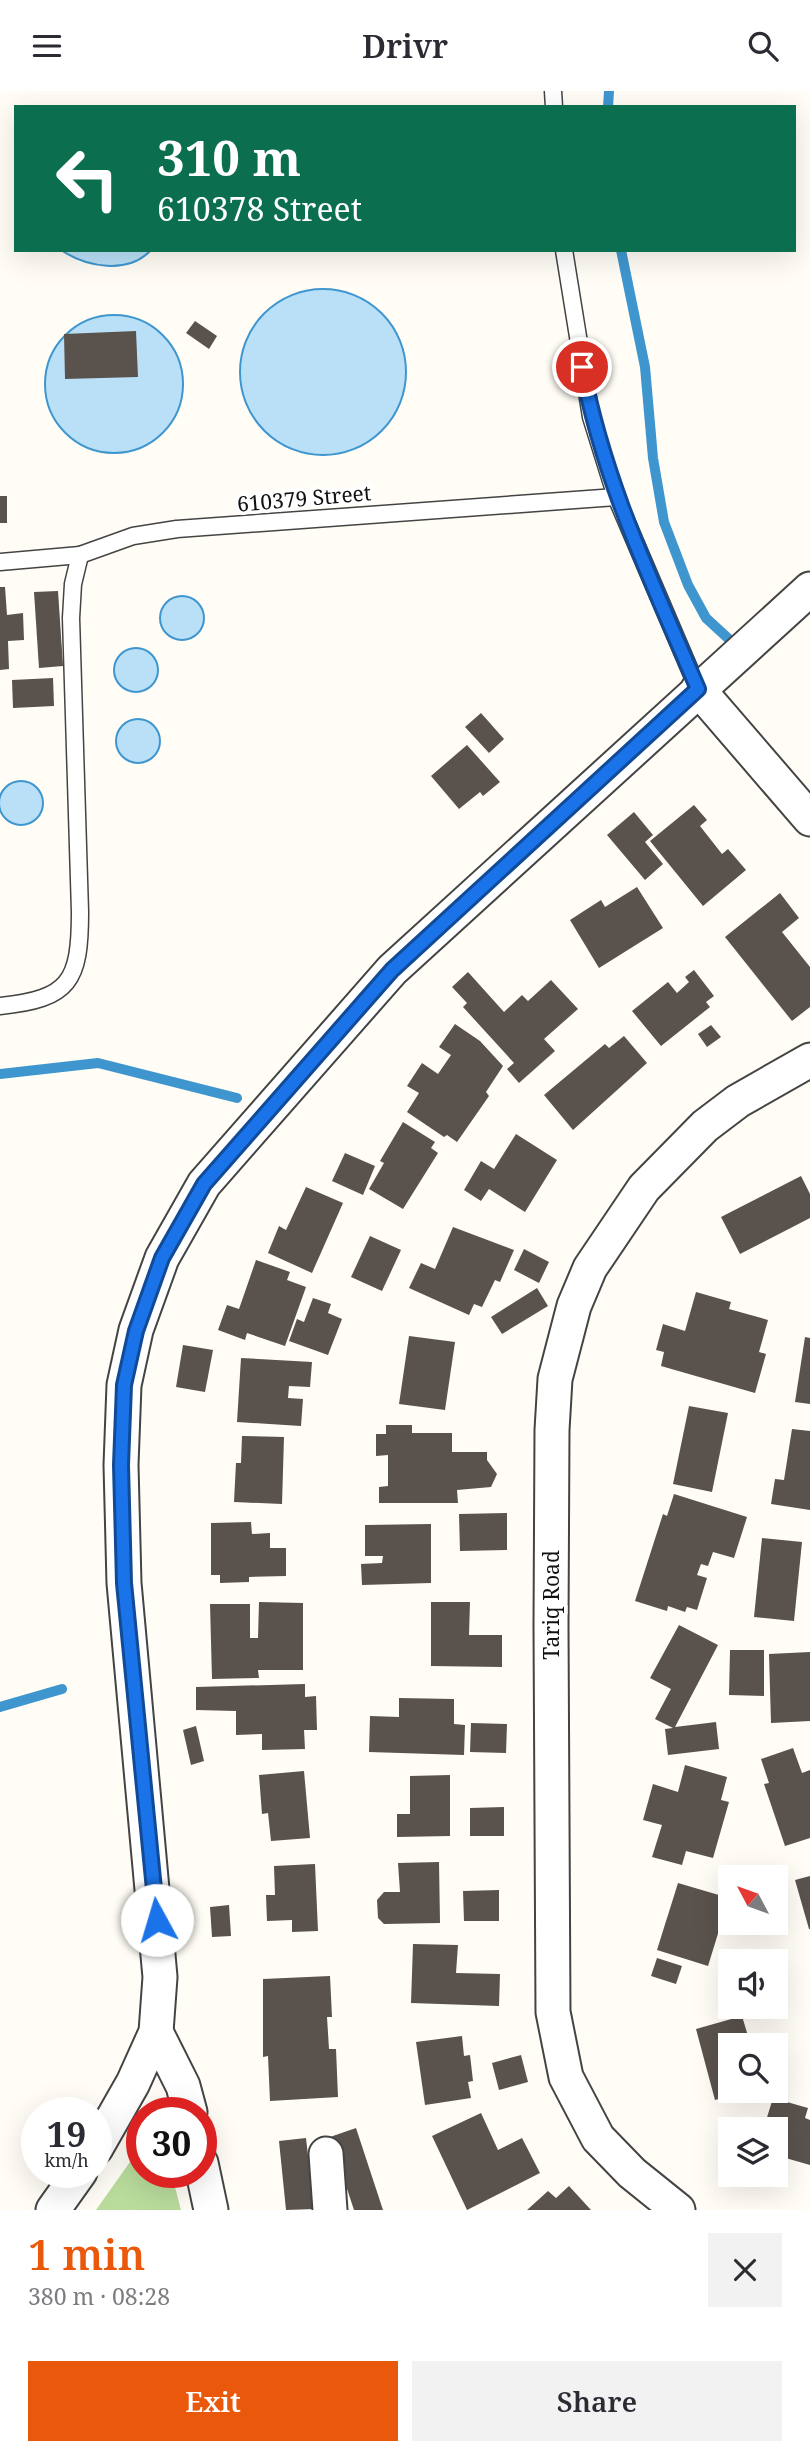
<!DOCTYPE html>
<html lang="en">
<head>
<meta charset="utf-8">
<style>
  body { margin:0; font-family:"Noto Serif",serif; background:#f2f2f3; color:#2b2b33; height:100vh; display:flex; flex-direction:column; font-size:26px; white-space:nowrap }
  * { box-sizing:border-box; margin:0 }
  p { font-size:23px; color:#7c7c81 }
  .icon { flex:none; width:38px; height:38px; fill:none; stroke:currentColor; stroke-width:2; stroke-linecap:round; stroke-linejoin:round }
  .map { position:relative; height:2119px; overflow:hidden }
  .sheet { display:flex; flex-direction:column; background:#fff; flex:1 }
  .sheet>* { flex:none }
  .guide { position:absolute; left:14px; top:14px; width:782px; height:147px; border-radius:0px; box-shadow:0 7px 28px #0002; background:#0b6e4f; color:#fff; overflow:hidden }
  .needle { width:46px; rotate:311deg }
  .buttons { position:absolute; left:718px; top:1774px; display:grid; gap:14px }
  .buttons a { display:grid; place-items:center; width:70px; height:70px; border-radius:0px; background:#fff; box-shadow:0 7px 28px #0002; font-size:35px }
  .speed { position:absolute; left:21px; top:2006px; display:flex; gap:14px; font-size:35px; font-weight:700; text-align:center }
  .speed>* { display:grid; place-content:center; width:91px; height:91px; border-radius:50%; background:#fff; box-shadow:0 7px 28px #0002; line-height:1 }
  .speed small { font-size:18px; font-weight:400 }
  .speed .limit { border:10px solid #d22; background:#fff; color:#111 }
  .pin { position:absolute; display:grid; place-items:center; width:60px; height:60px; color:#fff; margin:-30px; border:4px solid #fff; border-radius:50%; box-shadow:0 2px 7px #0007 }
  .me { position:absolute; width:77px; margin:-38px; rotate:354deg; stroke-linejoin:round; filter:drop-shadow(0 0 5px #0008) }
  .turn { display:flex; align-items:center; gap:24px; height:147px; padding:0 28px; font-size:32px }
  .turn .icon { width:91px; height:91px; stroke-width:2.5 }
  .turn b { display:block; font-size:49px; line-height:60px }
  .round { display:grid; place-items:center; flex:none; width:74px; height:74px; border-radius:0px; background:#f2f2f3 }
  .summary { display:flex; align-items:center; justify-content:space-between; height:119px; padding:0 28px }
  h1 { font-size:42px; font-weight:600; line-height:52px; color:#ea580c }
  .button { display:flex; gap:14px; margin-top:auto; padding:14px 28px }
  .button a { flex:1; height:80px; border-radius:0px; background:#ea580c; color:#fff; font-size:28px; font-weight:600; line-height:80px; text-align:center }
  .button a+a { background:#f2f2f3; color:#2b2b33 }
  header { display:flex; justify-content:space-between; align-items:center; height:91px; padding:0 28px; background:#fff; font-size:32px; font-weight:600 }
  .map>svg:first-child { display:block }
</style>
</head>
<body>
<header><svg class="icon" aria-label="menu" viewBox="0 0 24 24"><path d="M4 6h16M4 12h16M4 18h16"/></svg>Drivr<svg class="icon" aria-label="search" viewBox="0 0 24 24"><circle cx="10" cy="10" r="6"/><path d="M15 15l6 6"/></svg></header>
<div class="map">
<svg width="810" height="2119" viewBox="0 0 810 2119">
  <rect width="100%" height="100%" fill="#fffdf5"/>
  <polygon fill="#b9dc9c" points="142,2054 142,2081 171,2081 181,2119 96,2119"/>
  <g fill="#b9e0f7" stroke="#3f96cf" stroke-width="2">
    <path d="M61,159H151C128,184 86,176 61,159Z"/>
    <circle cx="323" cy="281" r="83"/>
    <circle cx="114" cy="293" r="69"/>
    <circle cx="182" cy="527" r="22"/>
    <circle cx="136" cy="579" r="22"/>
    <circle cx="138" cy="650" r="22"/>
    <circle cx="21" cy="712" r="22"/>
  </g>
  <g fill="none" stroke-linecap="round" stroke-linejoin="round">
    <g stroke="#3f96cf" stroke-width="10">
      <polyline points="608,16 609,0"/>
      <polyline points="621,159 645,276 653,367 664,431 688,494 706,527 731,550"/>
      <polyline points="0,983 98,972 237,1007"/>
      <polyline points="0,1616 62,1598"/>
    </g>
  </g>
  <g fill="#5a524d">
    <polygon points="195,230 217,245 209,258 186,242"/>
    <polygon points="136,240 138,286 65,288 64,243"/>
    <rect x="0" y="405" width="7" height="27"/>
    <polygon points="0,496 5,496 7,524 23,522 24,549 8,550 9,578 0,579"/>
    <polygon points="58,500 63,575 39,577 34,501"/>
    <polygon points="53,587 54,615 13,617 12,589"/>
    <polygon points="481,622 504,648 489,662 465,636"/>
    <polygon points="467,654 500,691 483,705 480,701 459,718 431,685"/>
    <polygon points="694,714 707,729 700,735 722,763 728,758 746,779 703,815 650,750"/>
    <polygon points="634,721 653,744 645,751 663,773 645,789 607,744"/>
    <polygon points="637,796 663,837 599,877 570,829 601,809 605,816"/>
    <polygon points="780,802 799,827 782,841 810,876 810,916 792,930 725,846"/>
    <polygon points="694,879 714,905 706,911 710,916 661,955 632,920 668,891 677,902 689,891 685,886"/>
    <polygon points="468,881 504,921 522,904 528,910 551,889 578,918 544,948 555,960 519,992 507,978 514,972 463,916 467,912 452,896"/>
    <polygon points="455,933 480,950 503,975 486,1001 489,1005 457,1051 447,1044 444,1046 407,1021 419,1002 407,995 422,972 438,983 451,964 439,956"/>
    <polygon points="711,934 721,946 707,956 698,943"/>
    <polygon points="624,945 647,972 573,1039 544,1004 605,953 609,957"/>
    <polygon points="403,1031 435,1051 431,1057 438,1062 403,1118 369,1098 384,1072 380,1070"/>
    <polygon points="516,1043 557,1069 525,1121 489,1098 481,1110 464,1099 481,1070 494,1078"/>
    <polygon points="345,1062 375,1075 363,1104 332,1090"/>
    <polygon points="801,1085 810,1103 810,1127 740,1163 721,1126"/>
    <polygon points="306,1096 343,1112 312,1182 268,1162 279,1135 286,1139"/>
    <polygon points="453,1136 514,1159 500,1191 495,1189 482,1216 474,1213 469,1224 409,1197 421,1172 435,1178"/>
    <polygon points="370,1145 401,1159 382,1200 351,1186"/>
    <polygon points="524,1158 549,1171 539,1192 514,1179"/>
    <polygon points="256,1169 290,1181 287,1189 306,1196 285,1255 247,1242 245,1249 218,1239 227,1214 239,1218"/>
    <polygon points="537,1197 548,1215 502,1243 491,1226"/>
    <polygon points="696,1201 731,1211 729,1218 768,1229 759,1261 766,1263 755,1302 661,1275 664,1261 656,1259 663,1233 685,1240"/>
    <polygon points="313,1207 331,1213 328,1222 342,1228 328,1264 289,1250 297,1228 304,1231"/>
    <polygon points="409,1245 455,1251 445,1319 399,1313"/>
    <polygon points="805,1246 810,1247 810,1313 795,1311"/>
    <polygon points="183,1254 213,1259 205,1301 176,1296"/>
    <polygon points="241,1267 312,1271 310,1296 289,1295 288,1307 303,1308 301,1335 237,1331"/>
    <polygon points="689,1315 728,1322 712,1401 673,1393"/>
    <polygon points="386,1334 412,1334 412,1342 452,1342 452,1361 487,1361 487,1369 497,1383 491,1396 457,1399 458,1412 379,1412 379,1396 388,1395 388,1364 376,1365 376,1343 386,1343"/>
    <polygon points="792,1338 810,1340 810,1419 771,1413 775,1388 784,1389"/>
    <polygon points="242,1345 284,1346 282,1413 234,1411 236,1372 241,1372"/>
    <polygon points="674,1403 747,1426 734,1467 713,1461 708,1475 701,1473 697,1484 707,1487 697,1519 687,1516 685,1521 668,1515 667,1520 635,1510 663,1423 667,1425"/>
    <polygon points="507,1422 507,1459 460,1460 459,1423"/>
    <polygon points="251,1431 252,1443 270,1442 270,1457 286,1457 286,1485 249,1486 249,1491 220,1492 220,1484 211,1484 211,1432"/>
    <polygon points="431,1433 431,1492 362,1494 361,1473 382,1472 383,1465 365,1465 365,1434"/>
    <polygon points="762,1447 802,1451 794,1530 754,1526"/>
    <polygon points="259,1511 303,1512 303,1579 258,1579 259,1587 212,1588 210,1513 250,1513 250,1547 258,1547"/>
    <polygon points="431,1511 470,1511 469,1544 502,1544 502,1576 431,1575"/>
    <polygon points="679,1534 718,1554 675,1636 716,1631 719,1658 668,1664 665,1638 673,1637 655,1628 671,1598 650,1587"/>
    <polygon points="730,1559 764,1559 764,1605 729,1604"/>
    <polygon points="810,1561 810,1630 771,1632 769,1563"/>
    <polygon points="305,1593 305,1606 316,1605 317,1639 304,1639 305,1658 262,1659 262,1643 236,1644 236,1620 196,1619 196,1596"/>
    <polygon points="399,1607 454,1608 454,1633 465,1634 464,1664 369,1661 370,1625 399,1626"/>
    <polygon points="471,1632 507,1633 506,1662 470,1661"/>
    <polygon points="196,1635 204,1670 191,1674 183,1639"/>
    <polygon points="793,1657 802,1682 810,1679 810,1747 785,1755 764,1693 769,1692 761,1668"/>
    <polygon points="685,1674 727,1686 721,1709 729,1711 713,1767 686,1760 682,1774 652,1766 662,1734 643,1729 653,1693 678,1701"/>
    <polygon points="304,1680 310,1747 271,1750 268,1722 262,1723 259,1684"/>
    <polygon points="450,1684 450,1745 397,1746 397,1723 410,1723 410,1685"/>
    <polygon points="504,1716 504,1745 470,1745 470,1717"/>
    <polygon points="439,1771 440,1832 384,1833 378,1827 377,1809 384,1801 400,1801 398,1772"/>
    <polygon points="315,1773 318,1840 292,1841 292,1829 267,1830 266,1804 275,1804 274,1775"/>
    <polygon points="810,1785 810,1838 809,1838 795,1789"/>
    <polygon points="678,1792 729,1807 708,1875 657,1859"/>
    <polygon points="499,1799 499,1830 464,1830 463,1800"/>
    <polygon points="229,1814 231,1845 212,1846 210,1816"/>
    <polygon points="413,1853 458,1854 456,1882 500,1883 499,1915 411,1912"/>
    <polygon points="657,1867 682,1875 676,1893 651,1885"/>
    <polygon points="330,1885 332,1926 327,1926 329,1958 336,1958 338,2006 270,2010 268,1965 263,1966 263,1888"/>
    <polygon points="742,1925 751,1955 730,1955 730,2000 742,2001 715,2009 696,1938"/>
    <polygon points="462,1945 464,1965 470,1964 473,1990 468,1991 471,2007 425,2014 416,1951"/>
    <polygon points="521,1964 528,1991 499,1999 492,1972"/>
    <polygon points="773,2007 808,2017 805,2027 810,2029 810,2074 775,2064 775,2039 732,2039 736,2028 764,2036"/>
    <polygon points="481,2022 498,2059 522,2047 540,2082 467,2119 432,2045"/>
    <polygon points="356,2037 383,2119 354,2119 330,2046"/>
    <polygon points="306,2047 314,2118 286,2119 279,2050"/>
    <polygon points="569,2095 591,2119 527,2119 548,2100 556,2107"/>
  </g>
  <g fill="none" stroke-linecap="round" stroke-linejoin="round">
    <defs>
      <g id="service">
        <polyline points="553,0 554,16"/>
        <polyline points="564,159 591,326 616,406 698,598"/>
        <polyline points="0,471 80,464 133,445 177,438 616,406"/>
        <path d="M0,915C70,908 80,890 80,821L71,527L73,493L80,464"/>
      </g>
      <g id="minor">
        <polyline points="698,598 810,728"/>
        <polyline points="156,1941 183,1995 190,2021"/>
        <polyline points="96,2057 133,1992 156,1941 160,1886 124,1492 121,1374 124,1294 136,1239 162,1167 204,1093 392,879 810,498"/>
        <polyline points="326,2063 330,2119"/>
        <polyline points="201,2072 211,2119"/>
        <polyline points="53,2119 80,2081"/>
        <polyline points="678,2119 632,2082 598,2047 566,1986 553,1921 551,1535 552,1339 555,1288 574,1215 590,1177 644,1097 705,1035 738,1010 810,969"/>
      </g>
    </defs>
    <use href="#service" stroke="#444" stroke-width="19"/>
    <use href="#minor" stroke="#444" stroke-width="37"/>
    <use href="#service" stroke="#fff" stroke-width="16"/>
    <use href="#minor" stroke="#fff" stroke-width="33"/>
  </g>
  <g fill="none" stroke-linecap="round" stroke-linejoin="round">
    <defs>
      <path id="route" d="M157,1829L124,1492L121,1374L124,1294L136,1240L162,1167L204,1093L392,879L698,598C652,491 604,392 582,276"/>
    </defs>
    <use href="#route" stroke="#114b97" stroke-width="18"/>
    <use href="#route" stroke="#1a73e8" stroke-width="12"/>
  </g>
  <g text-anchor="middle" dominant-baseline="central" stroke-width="7" stroke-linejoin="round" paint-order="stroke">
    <g font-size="21" fill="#111" stroke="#fff">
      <text transform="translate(304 407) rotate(-5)">610379 Street</text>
      <text transform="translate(551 1514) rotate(-90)">Tariq Road</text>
    </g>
  </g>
</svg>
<div class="buttons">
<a><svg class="needle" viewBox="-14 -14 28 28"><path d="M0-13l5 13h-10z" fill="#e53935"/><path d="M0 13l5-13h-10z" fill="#7c7c81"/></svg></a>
<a><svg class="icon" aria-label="sound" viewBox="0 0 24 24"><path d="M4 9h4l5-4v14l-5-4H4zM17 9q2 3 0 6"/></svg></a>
<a><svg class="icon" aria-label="search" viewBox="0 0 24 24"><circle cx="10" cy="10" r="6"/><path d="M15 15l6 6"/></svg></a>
<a><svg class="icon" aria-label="layers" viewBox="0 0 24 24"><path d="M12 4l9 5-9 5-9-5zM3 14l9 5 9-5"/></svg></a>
</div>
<div class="speed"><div>19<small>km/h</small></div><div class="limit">30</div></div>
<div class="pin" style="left:582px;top:276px;background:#d93025"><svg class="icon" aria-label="arrive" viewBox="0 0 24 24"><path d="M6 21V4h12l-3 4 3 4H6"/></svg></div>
<svg class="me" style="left:157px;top:1829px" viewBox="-20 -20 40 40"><circle r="19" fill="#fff"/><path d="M0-13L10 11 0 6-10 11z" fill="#1a73e8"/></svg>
<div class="guide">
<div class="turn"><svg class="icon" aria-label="left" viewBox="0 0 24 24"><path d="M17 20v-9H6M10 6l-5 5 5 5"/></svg><div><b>310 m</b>610378 Street</div></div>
</div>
</div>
<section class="sheet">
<div class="summary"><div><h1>1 min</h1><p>380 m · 08:28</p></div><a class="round"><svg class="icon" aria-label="close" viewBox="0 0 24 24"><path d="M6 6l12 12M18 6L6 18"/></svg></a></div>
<div class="button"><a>Exit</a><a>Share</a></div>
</section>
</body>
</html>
